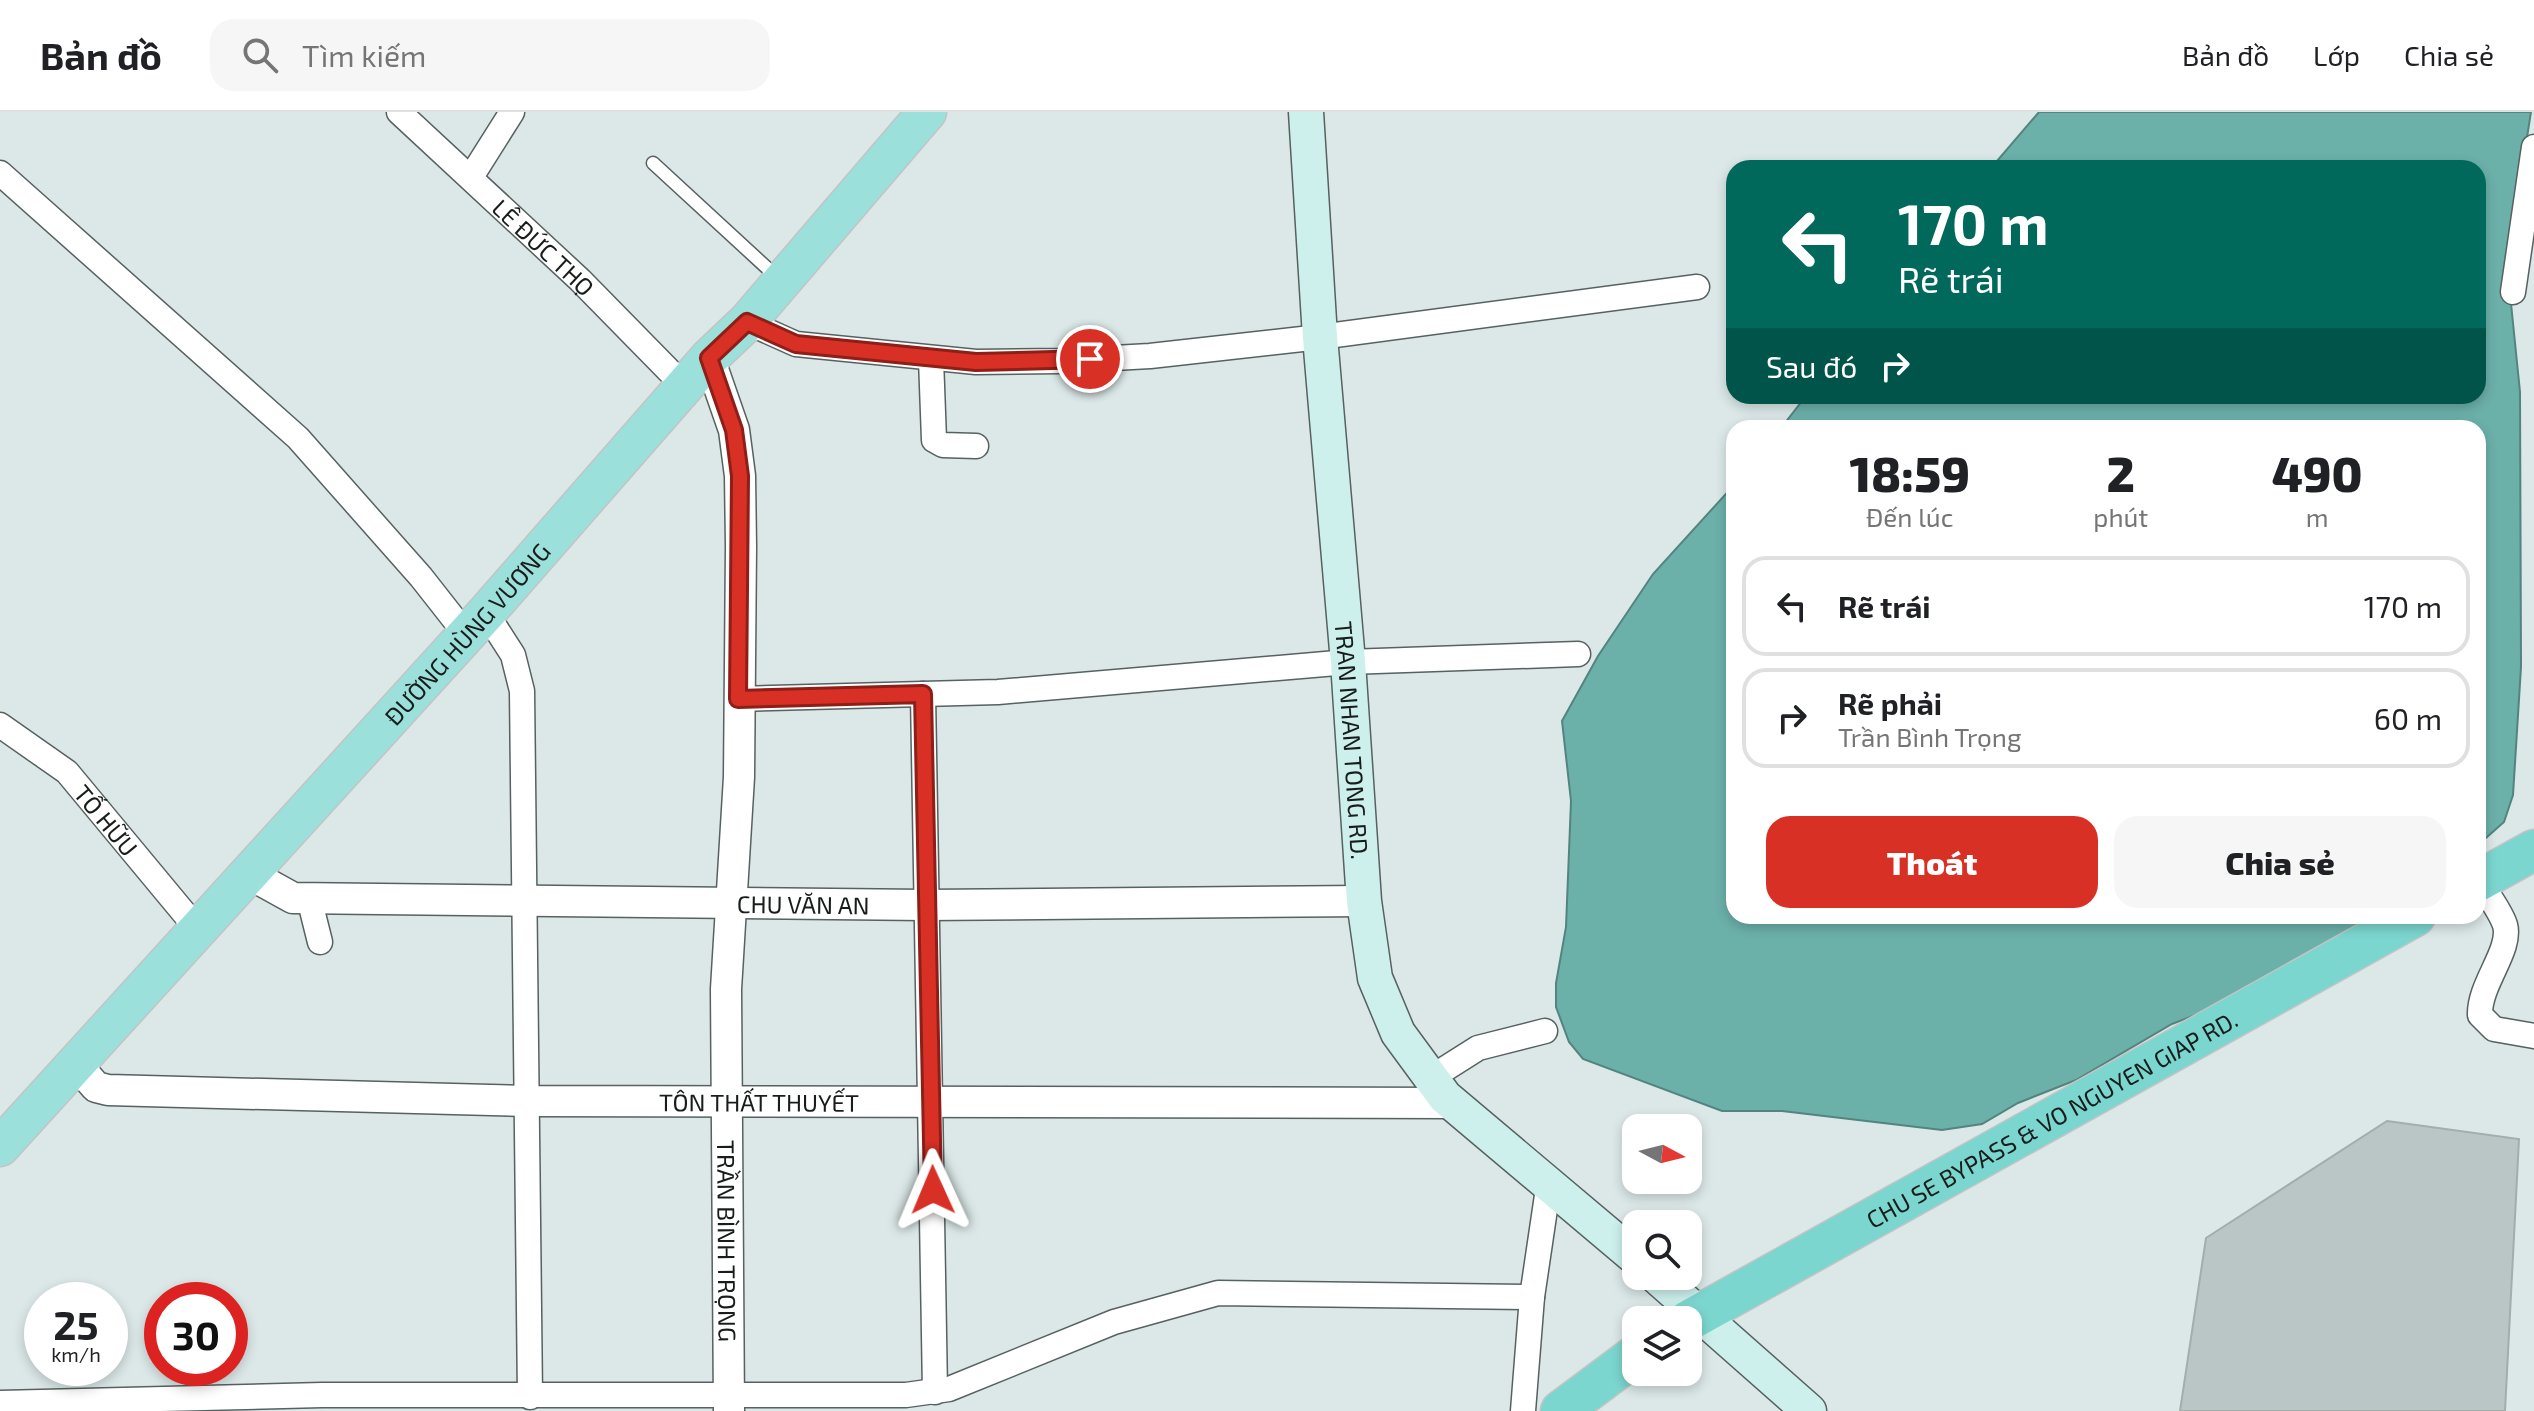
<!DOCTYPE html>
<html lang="vi">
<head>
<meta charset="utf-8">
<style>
  body { margin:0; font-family:"Exo 2",sans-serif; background:#f6f6f6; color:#202124; height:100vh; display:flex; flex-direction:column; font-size:30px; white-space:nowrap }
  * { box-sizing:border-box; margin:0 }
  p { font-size:26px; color:#757577 }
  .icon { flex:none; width:44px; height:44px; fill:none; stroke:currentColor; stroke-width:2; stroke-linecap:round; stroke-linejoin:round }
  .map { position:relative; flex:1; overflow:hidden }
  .side { position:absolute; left:1726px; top:308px; width:760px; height:504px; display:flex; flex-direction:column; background:#fff; border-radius:24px; box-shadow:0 4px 12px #0003 }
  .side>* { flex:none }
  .top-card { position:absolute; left:1726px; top:48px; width:760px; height:244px; border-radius:24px; box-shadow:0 4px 12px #0003; background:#00695c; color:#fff; overflow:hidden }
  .needle { width:52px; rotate:97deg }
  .tools { position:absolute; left:1622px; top:1002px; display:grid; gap:16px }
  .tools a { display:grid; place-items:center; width:80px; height:80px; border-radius:16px; background:#fff; box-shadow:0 4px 12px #0003; font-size:40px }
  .speed { position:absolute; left:24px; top:1170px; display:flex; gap:16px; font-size:40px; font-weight:700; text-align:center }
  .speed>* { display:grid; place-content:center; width:104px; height:104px; border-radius:50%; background:#fff; box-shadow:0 4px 12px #0003; line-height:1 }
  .speed small { font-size:20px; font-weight:400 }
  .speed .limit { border:12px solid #d22; background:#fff; color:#111 }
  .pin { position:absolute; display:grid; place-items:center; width:68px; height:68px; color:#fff; margin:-34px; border:4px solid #fff; border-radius:50%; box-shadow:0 2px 8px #0007 }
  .me { position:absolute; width:88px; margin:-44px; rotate:359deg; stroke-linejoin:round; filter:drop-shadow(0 0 6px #0008) }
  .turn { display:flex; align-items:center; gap:28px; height:168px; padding:0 40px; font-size:36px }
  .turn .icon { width:104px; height:104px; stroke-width:2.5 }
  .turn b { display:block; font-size:56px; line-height:68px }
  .then { display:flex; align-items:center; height:76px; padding:0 40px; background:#0003; gap:16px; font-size:30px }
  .eta { display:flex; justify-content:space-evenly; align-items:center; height:136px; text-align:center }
  .eta b { font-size:48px; font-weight:800; line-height:56px }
  .button { display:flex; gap:16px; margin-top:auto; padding:16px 40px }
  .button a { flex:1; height:92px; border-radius:24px; background:#d93025; color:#fff; font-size:32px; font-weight:800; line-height:92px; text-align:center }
  .button a+a { background:#f6f6f6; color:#202124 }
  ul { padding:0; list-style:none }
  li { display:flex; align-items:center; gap:24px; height:100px; margin:0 16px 12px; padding:0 24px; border:4px solid #e0e0e0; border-radius:24px }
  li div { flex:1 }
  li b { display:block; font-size:30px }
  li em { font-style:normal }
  header { display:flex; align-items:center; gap:48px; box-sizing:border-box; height:112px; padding:0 40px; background:#fff; border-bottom:2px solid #e0e0e0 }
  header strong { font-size:38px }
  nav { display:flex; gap:44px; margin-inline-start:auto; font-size:28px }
  .search { width:560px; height:72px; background:#f6f6f6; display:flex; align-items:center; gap:20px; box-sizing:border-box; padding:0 28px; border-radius:24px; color:#757577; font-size:30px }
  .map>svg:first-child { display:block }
</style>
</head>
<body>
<header>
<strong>Bản đồ</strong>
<div class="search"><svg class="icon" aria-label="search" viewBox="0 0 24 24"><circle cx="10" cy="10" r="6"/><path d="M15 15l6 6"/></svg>Tìm kiếm</div>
<nav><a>Bản đồ</a><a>Lớp</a><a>Chia sẻ</a></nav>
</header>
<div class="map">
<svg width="2534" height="1299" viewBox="0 0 2534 1299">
  <rect width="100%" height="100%" fill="#dbe8e7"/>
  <g fill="#6cb0aa" stroke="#53847f" stroke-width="2">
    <polygon points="2039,0 2531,0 2507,152 2520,280 2521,555 2513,683 2504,710 2478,733 2478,316 1781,316 1806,284 2478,284 2478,56 1991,56"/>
    <polygon points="1734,373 1734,804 2372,804 2284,869 2172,912 2076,968 2018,991 1982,1012 1942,1018 1782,999 1722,999 1583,947 1569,930 1556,895 1556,871 1566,815 1571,689 1562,609 1598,544 1653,462"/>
  </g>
  <polygon fill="#bac6c5" stroke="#a2aeac" stroke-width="2" points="2387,1009 2519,1027 2505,1299 2180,1299 2206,1126"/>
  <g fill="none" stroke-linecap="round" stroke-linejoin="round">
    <defs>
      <polyline id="service" points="653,51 779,167"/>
      <g id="minor">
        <path id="s1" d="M399,0L580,168L684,274"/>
        <polyline points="0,61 298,326 421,465 465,521"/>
        <polyline points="471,65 512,0"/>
        <polyline points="2513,180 2534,35"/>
        <polyline points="747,210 796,232 976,250 1060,249 1150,244 1320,225 1697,175"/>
        <polyline points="931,247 934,328 943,333 976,334"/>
        <polyline points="486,501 513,543 522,579 530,1285"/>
        <polyline points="923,582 935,1280"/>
        <polyline points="738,587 998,580 1348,550 1578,542"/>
        <path id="s2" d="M0,613L67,660L199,819"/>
        <path d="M2479,769C2487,782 2500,798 2505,813C2512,838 2479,872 2480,903L2494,917L2534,924"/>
        <polyline points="309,786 320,830"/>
        <polyline points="1429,967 1478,936 1545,919"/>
        <polyline points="0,1291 322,1283 906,1283 949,1277 1114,1210 1218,1181 1532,1185"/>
        <polyline points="1523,1299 1532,1185 1549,1070"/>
      </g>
      <g id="tertiary">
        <path id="s3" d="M709,246L734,318L740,364L741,434L739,665L726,877L729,1299"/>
        <path id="s4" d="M253,755L264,770L293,786L925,793L1364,789"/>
        <path id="s5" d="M76,952L96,975L108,978L527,989L1452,991"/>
      </g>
      <g id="secondary">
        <path id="s6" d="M1306,0L1320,225L1348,550L1364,789L1375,866L1398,921L1445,985L1636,1146"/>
        <polyline points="1656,1164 1809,1299"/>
      </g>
      <g id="primary">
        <path id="s7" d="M0,1035L486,501L709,246L747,210L927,0"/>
      </g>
      <g id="trunk">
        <polyline points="2478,769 2534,738"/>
        <path id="s8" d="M1688,1209L2415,804"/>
        <polyline points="1561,1299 1636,1243"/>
      </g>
    </defs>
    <use href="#service" stroke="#566160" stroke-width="15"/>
    <use href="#minor" stroke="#566160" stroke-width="27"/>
    <use href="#tertiary" stroke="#566160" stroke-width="33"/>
    <use href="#secondary" stroke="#566160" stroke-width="37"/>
    <use href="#primary" stroke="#c3c4c4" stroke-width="41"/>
    <use href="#trunk" stroke="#c3c4c4" stroke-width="43"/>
    <use href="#service" stroke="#fff" stroke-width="12"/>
    <use href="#minor" stroke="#fff" stroke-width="24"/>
    <use href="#tertiary" stroke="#fff" stroke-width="30"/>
    <use href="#secondary" stroke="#cef0ed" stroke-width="34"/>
    <use href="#primary" stroke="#9ce0db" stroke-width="38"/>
    <use href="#trunk" stroke="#7bd6cf" stroke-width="40"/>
  </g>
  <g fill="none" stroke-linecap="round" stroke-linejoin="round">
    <defs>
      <polyline id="route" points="933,1078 923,582 738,587 740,364 734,318 709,246 747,210 796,232 976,250 1090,247"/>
    </defs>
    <use href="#route" stroke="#8d1f18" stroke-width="20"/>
    <use href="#route" stroke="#d93025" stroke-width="14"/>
  </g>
  <g text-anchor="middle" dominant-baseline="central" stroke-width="6" stroke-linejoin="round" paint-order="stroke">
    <g font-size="24" fill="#181d1c" stroke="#dbe8e7">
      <text stroke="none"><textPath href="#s1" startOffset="198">LÊ ĐỨC THỌ</textPath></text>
      <text stroke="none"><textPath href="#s7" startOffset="694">ĐƯỜNG HÙNG VƯƠNG</textPath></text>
      <text stroke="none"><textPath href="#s6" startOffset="630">TRAN NHAN TONG RD.</textPath></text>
      <text stroke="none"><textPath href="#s2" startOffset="144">TỐ HỮU</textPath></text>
      <text stroke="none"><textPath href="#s4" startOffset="562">CHU VĂN AN</textPath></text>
      <text stroke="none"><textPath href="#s5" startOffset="694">TÔN THẤT THUYẾT</textPath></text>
      <text stroke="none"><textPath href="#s8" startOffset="416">CHU SE BYPASS &amp; VO NGUYEN GIAP RD.</textPath></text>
      <text stroke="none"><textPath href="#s3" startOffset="888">TRẦN BÌNH TRỌNG</textPath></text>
    </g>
  </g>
</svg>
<div class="tools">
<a><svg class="needle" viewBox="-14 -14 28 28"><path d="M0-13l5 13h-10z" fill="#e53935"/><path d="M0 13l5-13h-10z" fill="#757577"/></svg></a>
<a><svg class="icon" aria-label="search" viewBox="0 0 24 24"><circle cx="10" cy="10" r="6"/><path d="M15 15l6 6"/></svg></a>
<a><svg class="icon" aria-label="layers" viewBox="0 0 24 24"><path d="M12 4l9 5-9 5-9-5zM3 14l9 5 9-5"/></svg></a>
</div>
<div class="speed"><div>25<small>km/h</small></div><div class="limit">30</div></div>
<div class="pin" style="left:1090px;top:247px;background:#d93025"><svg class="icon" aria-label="arrive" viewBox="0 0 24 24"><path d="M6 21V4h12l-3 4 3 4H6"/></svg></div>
<svg class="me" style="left:933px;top:1078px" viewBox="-20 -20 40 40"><path d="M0-17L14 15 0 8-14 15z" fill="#d93025" stroke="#fff" stroke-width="4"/></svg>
<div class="top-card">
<div class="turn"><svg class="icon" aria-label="left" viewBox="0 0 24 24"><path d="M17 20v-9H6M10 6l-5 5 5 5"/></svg><div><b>170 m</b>Rẽ trái</div></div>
<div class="then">Sau đó<svg class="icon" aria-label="right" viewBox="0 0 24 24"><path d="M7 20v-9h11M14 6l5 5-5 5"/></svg></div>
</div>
<section class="side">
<div class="eta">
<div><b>18:59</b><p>Đến lúc</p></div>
<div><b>2</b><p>phút</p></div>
<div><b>490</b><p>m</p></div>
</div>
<ul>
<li><svg class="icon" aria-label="left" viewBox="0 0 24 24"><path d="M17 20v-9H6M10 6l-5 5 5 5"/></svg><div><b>Rẽ trái</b></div><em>170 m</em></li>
<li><svg class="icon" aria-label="right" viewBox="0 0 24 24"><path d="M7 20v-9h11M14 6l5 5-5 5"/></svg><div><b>Rẽ phải</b><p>Trần Bình Trọng</p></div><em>60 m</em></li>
</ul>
<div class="button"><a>Thoát</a><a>Chia sẻ</a></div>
</section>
</div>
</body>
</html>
